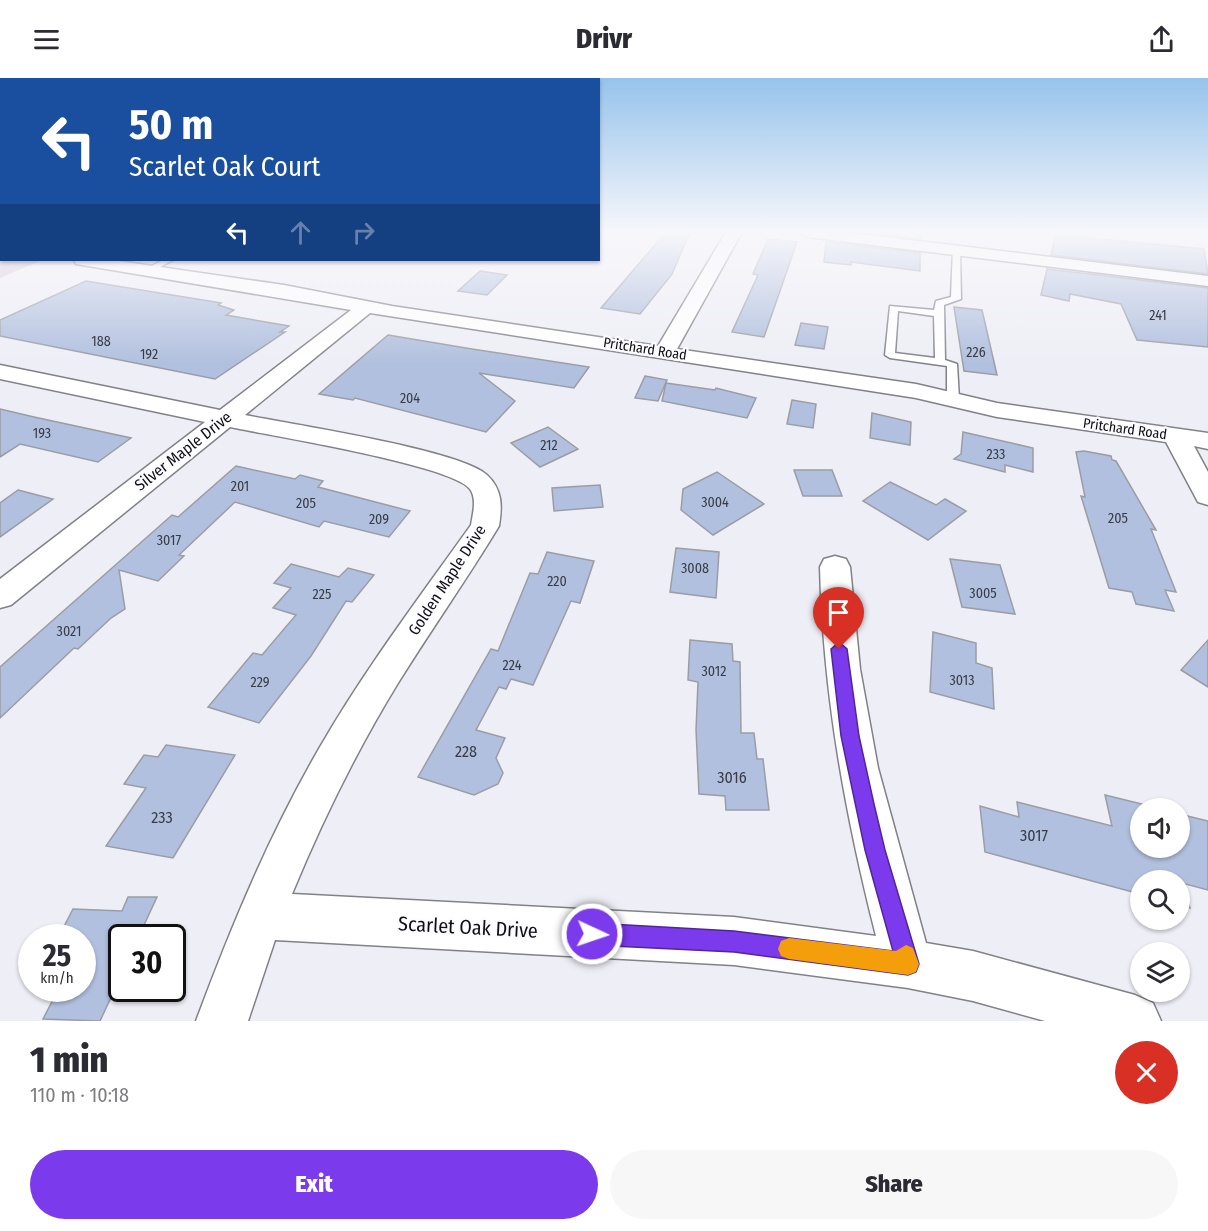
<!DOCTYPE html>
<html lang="en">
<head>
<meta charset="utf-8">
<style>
  body { margin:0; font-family:"Fira Sans Condensed",sans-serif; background:#f7f7f7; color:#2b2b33; height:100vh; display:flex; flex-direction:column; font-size:22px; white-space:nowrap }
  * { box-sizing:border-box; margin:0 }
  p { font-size:20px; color:#7c7c81 }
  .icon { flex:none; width:33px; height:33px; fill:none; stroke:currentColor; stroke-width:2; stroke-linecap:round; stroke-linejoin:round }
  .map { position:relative; height:943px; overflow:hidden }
  .drawer { display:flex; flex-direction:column; background:#fff; flex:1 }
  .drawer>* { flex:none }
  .hud { position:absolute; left:0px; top:0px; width:600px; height:183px; box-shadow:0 2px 4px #0004; background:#1a4fa0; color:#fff; overflow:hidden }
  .fabs { position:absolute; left:1130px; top:720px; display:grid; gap:12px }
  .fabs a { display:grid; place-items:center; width:60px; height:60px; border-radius:50%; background:#fff; box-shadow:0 2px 4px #0004; font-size:30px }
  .speed { position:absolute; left:18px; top:846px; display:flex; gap:12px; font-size:30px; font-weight:700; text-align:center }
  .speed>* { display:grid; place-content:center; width:78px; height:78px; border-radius:50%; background:#fff; box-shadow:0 2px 4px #0004; line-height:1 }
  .speed small { font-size:15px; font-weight:400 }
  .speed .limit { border:3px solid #111; border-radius:9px; background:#fff; color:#111 }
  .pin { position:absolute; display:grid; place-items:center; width:51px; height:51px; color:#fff; margin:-62px -26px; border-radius:50% 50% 50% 0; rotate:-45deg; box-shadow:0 0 6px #0007 }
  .pin .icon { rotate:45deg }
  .me { position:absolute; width:66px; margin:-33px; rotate:93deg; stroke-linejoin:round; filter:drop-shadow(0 0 4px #0008) }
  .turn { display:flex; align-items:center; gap:21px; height:126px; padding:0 30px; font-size:27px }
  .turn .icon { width:78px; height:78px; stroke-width:2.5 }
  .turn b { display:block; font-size:42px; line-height:51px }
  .lanes { display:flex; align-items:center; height:57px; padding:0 30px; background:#0003; justify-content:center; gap:30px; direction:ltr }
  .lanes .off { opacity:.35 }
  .round { display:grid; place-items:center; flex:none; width:63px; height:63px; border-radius:32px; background:#f7f7f7 }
  .summary { display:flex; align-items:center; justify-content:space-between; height:102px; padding:0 30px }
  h1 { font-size:36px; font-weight:800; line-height:45px }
  .button { display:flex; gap:12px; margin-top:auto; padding:12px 30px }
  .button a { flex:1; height:69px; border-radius:36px; background:#7c3aed; color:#fff; font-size:24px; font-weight:800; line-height:69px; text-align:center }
  .button a+a { background:#f7f7f7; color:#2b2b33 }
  header { display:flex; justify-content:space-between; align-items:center; height:78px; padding:0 30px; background:#fff; font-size:27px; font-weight:800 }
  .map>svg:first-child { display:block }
</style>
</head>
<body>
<header><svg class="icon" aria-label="menu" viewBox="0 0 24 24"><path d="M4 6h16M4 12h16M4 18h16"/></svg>Drivr<svg class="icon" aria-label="share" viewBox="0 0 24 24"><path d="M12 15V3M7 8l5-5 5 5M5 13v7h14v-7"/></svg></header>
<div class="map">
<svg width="1208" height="943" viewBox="0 0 1208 943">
  <rect width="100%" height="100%" fill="#eeeef6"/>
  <polygon fill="#d3bfd0" points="0,176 2,182 40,183 0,200"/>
  <g fill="#b1c0de" stroke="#9a9da5" stroke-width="1.5">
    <polygon points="666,154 690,154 672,196 640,236 601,230"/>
    <polygon points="860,154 920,154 920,161"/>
    <polygon points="1056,154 1081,154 1081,159 1204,171 1208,196 1051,177"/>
    <polygon points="768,161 797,164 764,259 732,254 758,197 753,196"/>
    <polygon points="826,164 920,175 920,193 851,184 851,187 824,184"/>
    <polygon points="1047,191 1208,210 1208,269 1137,262 1121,226 1070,216 1069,223 1041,217"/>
    <polygon points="480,193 507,197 487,217 458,213"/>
    <polygon points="86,203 221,225 218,227 234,232 226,237 289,248 280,254 285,254 215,301 0,258 0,242"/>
    <polygon points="954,229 982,232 997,297 964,293"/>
    <polygon points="801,245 828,249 824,271 795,267"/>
    <polygon points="388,257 472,271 589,289 574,310 479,295 515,323 486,354 355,320 353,322 319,316"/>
    <polygon points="645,298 667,302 658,323 635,320"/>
    <polygon points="666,305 715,312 716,310 756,320 747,340 662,323"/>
    <polygon points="792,322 816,326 813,350 787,346"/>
    <polygon points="0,331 34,339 131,360 98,384 20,366 0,379"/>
    <polygon points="872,335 911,344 910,367 870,360"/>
    <polygon points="548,349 578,371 540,389 511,365"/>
    <polygon points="963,354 1033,370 1033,394 1005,387 1005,394 954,381 961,376"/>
    <polygon points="1084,373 1111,378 1112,382 1116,383 1156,452 1151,451 1176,514 1165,512 1174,533 1136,526 1132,514 1109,510 1081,418 1085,419 1076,374"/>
    <polygon points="236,388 295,401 300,397 323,403 318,409 410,433 389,459 324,443 319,449 235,424 179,477 184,478 158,503 119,492 125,531 111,540 78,571 74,570 0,640 0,589 172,437 178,439"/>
    <polygon points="794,392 832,392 842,418 803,418"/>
    <polygon points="717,394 764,426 713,457 681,432 683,411"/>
    <polygon points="890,404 936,427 945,421 966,433 928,462 863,423"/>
    <polygon points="600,407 603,429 554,433 552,410"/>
    <polygon points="18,412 53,421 0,459 0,425"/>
    <polygon points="676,470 719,474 716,520 670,514"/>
    <polygon points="547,474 594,483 580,525 571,523 533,607 511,601 506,611 499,609 476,652 505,660 496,680 503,695 498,706 474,717 418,699 491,571 498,573 530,495 538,496"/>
    <polygon points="950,481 1000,487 1015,536 962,529"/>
    <polygon points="291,486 339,499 348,490 374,497 352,524 346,523 311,578 259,645 208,629 253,575 262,577 296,537 273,530 291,510 274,505"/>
    <polygon points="933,554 976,565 976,585 992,590 994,631 930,614"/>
    <polygon points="690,562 732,566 733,583 740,584 741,655 754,655 757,681 763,681 769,732 726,732 725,718 699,716 696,652 698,604 688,602"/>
    <polygon points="1208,562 1208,609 1181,592"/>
    <polygon points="166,667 235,677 173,780 106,768 146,710 124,706 144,677 158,679"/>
    <polygon points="1105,717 1158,730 1140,730 1140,770 1179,770 1179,736 1208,743 1208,812 1182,805 1190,830 1179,827 1179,802 1140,802 1140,816 985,774 980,728 1019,739 1017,724 1112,748"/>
    <polygon points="128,819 157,819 138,860 122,860 122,896 100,943 43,941 59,910 82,910 82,860 58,860 73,831 122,833"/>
  </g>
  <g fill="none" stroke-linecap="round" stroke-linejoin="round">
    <defs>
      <g id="lane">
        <path d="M953,170L960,172L961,221L944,227L945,282L957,286L959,321L953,324L947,321V288L890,280L885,277L890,228L934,232L936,223L951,219ZM898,233L934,238L935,280L895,275Z"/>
        <polygon points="163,182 173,182 151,194 144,192"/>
      </g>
      <g id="street">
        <path d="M726,154H742L677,271L916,306L997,325L1208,355V371L1194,368L1208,394V427L1198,424L1166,364L997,339L916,320L370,235L245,337C290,346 461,372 487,397C503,412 502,429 499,448C467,501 431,552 398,605C357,672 322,743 292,816L734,839L876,858C845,736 823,615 820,489L824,481L835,478L846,481L850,489L860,591L878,690L926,865L973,873L1135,917L1153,925L1161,943H1045L973,923L908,910L734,887L275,862L248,943H196C231,849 269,757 320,669C365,591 419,520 471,447C473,435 477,421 470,411C453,387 268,357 230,349L11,527L0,530V501L205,344L0,301V287L220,332L351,232L82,187L76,186L74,182H112L284,207L392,228L658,268Z"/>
        <polygon points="799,154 844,154 1208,198 1208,208 807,159"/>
        <rect x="0" y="165" width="2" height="10"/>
      </g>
    </defs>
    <use href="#lane" stroke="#818188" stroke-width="3"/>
    <use href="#street" stroke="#818188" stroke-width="3"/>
    <use href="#lane" fill="#fff" fill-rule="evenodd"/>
    <use href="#street" fill="#fff" fill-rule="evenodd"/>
  </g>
  <linearGradient id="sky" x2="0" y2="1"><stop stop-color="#96c3ec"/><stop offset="0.54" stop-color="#f7f7fb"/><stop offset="1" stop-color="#f7f7fb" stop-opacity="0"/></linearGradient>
  <rect width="1208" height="286" fill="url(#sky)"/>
  <polygon fill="#7c3aed" stroke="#51269a" stroke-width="1.5" points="839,564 847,571 859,658 874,726 885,772 919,886 916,894 908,897 734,874 592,867 584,863 581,856 584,848 592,845 734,853 893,873 865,772 841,658 831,571"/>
  <polygon fill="#f59e0b" points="789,860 896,873 906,867 913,870 919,886 916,894 908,897 789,881 781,878 778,871 781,863"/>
  <g text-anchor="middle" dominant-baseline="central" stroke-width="4.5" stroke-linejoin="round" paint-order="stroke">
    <g font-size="14" fill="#383c46">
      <text x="1158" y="237">241</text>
      <text x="101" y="263">188</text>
      <text x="976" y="274">226</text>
      <text x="149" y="276">192</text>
      <text x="410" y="320">204</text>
      <text x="42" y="355">193</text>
      <text x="549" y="367">212</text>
      <text x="996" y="376">233</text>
      <text x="240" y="408">201</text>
      <text x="715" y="424">3004</text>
      <text x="306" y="425">205</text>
      <text x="1118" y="440">205</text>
      <text x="379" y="441">209</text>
      <text x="169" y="462">3017</text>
      <text x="695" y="490">3008</text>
      <text x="557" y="503">220</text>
      <text x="983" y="515">3005</text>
      <text x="322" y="516">225</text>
      <text x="69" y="553">3021</text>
      <text x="512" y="587">224</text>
      <text x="714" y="593">3012</text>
      <text x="962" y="602">3013</text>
      <text x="260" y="604">229</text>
    </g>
    <g font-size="14" fill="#101013" stroke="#fcfbff">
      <text transform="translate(645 271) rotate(9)">Pritchard Road</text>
      <text transform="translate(1125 351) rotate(8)">Pritchard Road</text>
    </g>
    <g font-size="16" fill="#101013" stroke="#fcfbff">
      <text transform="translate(183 373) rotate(-38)">Silver Maple Drive</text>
      <text transform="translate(447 502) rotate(-57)">Golden Maple Drive</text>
    </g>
    <g font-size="16" fill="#383c46">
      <text x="466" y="673">228</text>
      <text x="732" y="699">3016</text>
      <text x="162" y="739">233</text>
      <text x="1034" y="757">3017</text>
    </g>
    <g font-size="20" fill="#101013" stroke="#fcfbff">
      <text transform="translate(468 849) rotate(3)">Scarlet Oak Drive</text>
    </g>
  </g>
</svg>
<div class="fabs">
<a><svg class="icon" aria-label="sound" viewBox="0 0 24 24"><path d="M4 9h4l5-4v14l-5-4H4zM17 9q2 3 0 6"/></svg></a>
<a><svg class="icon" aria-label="search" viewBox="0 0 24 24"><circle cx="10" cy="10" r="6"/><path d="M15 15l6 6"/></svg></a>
<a><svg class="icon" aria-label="layers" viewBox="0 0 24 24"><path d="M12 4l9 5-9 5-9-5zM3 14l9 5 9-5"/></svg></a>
</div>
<div class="speed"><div>25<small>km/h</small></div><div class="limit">30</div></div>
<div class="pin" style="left:839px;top:571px;background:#d93025"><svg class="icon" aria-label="arrive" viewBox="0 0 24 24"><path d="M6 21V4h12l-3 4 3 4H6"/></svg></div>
<svg class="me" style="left:592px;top:856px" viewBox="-20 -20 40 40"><circle r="17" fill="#7c3aed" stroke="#fff" stroke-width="3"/><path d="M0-11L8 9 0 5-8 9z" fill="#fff"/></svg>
<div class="hud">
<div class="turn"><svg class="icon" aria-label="left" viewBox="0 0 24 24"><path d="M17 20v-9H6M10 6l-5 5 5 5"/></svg><div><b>50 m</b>Scarlet Oak Court</div></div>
<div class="lanes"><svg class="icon" aria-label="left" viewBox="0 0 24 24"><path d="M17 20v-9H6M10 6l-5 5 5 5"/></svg><svg class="icon off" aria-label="ahead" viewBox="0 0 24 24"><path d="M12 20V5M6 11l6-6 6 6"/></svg><svg class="icon off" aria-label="right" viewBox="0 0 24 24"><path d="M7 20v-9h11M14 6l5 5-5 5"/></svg></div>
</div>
</div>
<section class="drawer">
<div class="summary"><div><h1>1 min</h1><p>110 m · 10:18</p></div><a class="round" style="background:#d93025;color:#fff"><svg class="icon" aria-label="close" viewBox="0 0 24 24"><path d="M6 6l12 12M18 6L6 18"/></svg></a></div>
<div class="button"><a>Exit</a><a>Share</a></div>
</section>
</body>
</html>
